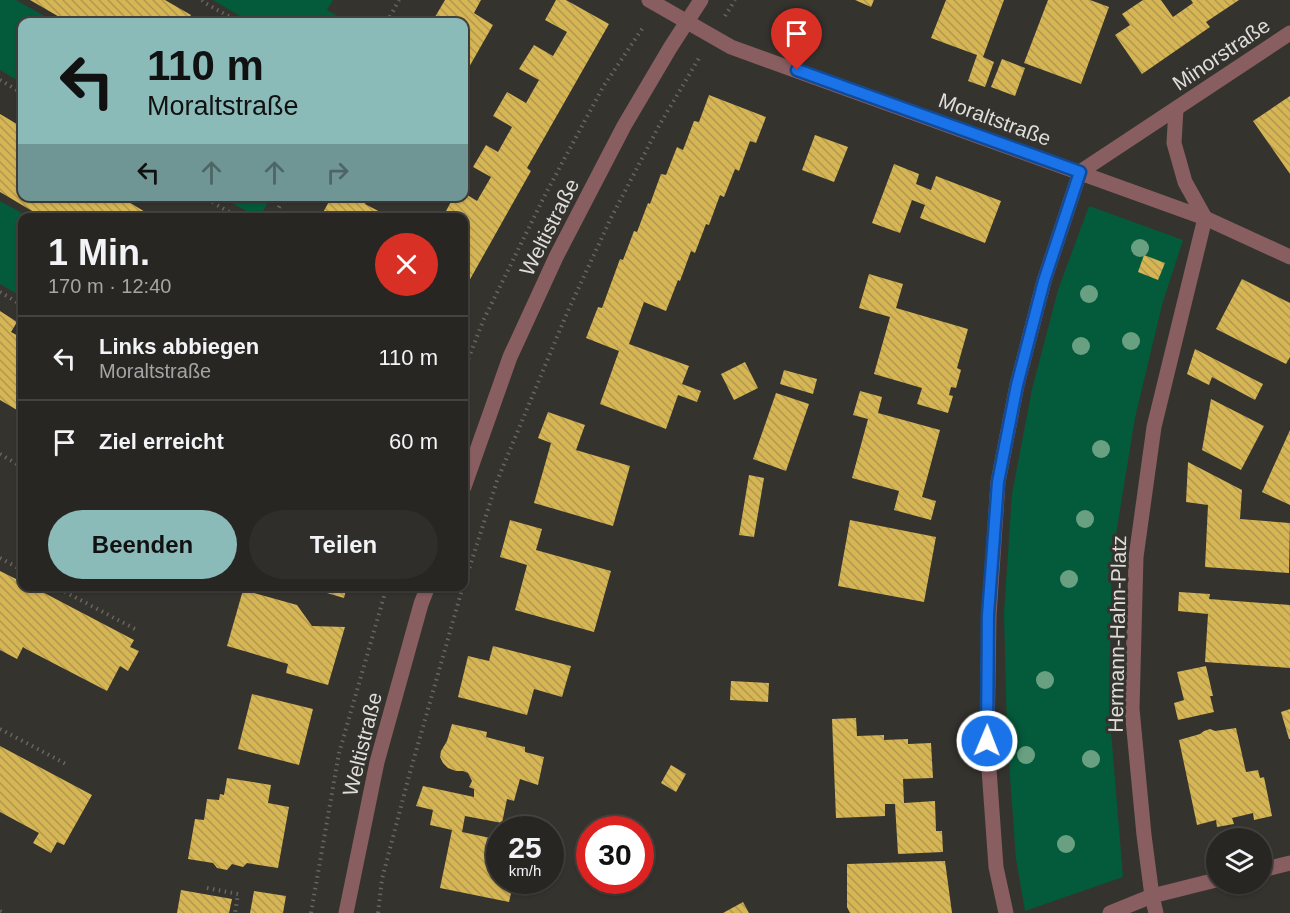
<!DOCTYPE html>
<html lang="de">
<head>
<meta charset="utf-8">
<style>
  body { margin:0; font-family:Helvetica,sans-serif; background:#302e2a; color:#f1f3f6; height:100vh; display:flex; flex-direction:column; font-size:22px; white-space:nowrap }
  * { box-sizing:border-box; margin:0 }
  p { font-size:20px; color:#a5a5a5 }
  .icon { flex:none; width:33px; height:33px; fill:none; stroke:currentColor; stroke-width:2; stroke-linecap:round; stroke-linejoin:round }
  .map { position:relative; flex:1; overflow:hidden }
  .drawer { position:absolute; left:18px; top:213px; width:450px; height:378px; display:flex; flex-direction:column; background:#282622; border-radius:12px; box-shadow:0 2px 4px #0004,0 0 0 2px #444340 }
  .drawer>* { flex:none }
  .top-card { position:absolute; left:18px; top:18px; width:450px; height:183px; border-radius:12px; box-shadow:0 2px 4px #0004,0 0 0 2px #444340; background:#8bbbb9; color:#111; overflow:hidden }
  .controls { position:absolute; left:1206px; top:828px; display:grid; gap:12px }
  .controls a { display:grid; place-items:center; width:66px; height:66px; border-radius:50%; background:#282622; box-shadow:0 2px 4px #0004,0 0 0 2px #444340; font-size:30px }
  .speed { position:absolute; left:486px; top:816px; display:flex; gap:12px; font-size:30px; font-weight:700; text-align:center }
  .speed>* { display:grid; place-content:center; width:78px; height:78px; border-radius:50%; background:#282622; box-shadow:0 2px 4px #0004,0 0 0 2px #444340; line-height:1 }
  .speed small { font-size:15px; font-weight:400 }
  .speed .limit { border:9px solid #d22; background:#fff; color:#111 }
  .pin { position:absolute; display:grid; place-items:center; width:51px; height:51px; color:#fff; margin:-62px -26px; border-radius:50% 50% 50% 0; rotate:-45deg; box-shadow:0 0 6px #0007 }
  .pin .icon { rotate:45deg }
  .me { position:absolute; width:66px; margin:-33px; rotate:1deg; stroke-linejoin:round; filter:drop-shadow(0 0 4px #0008) }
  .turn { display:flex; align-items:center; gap:21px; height:126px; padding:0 30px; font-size:27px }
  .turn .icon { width:78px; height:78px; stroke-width:2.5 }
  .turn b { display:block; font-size:42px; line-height:51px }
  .lanes { display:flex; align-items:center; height:57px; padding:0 30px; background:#0003; justify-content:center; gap:30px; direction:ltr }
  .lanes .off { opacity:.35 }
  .round { display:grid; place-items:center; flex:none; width:63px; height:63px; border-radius:32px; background:#302e2a }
  .head { display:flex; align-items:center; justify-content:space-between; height:102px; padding:0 30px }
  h1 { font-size:36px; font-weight:600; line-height:45px }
  .button { display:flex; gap:12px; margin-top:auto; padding:12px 30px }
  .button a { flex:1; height:69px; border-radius:36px; background:#8bbbb9; color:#111; font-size:24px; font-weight:600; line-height:69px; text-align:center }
  .button a+a { background:#302e2a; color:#f1f3f6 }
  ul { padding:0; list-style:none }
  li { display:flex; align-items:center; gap:18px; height:84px; padding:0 30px; border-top:2px solid #444340 }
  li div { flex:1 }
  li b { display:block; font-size:22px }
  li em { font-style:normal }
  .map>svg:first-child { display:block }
</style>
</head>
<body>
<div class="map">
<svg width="1290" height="913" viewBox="0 0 1290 913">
  <defs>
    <pattern id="building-back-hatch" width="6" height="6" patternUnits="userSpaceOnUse" patternTransform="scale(1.5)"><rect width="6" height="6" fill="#d6b554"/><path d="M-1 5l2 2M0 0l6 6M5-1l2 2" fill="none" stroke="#b1984f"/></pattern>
  </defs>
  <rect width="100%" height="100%" fill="#35332e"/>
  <g fill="#035b3b">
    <polygon points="0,0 16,0 55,22 22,22 22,83 0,70"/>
    <polygon points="213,0 333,0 327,10 348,22 250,22"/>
    <polygon points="221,197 271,197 259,218"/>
    <polygon points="0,201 29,217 22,218 22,297 0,284"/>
    <polygon points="1089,206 1183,240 1162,305 1135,418 1112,559 1109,706 1123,877 1025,911 1016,859 1007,735 1004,613 1012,494 1032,389 1058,290"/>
  </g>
  <g fill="url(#building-back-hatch)">
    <polygon points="30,0 165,0 191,15 187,22 68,22"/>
    <polygon points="445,0 481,0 474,13 493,25 464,76 464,22 432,22"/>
    <polygon points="556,0 566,0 609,24 527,168 531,171 464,290 464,218 452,218 445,213 454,196 464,196 464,193 477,201 491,177 473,167 486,145 498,152 512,127 493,116 507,92 526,103 539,80 519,69 534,45 553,56 567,32 545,20"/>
    <polygon points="855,0 874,0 871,7"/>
    <polygon points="946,0 1004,0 983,57 994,62 985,87 968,81 977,55 931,38"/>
    <polygon points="1048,0 1090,0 1109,7 1081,84 1024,63"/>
    <polygon points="1143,0 1161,0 1173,17 1193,3 1191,0 1239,0 1206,22 1210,27 1142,74 1115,35 1130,25 1122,14"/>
    <polygon points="1002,59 1025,68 1015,96 991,87"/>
    <polygon points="709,95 766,117 756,143 750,141 739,171 735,169 724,197 720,195 709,225 706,224 695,253 691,251 680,281 678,280 666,311 644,302 629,344 689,366 682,384 701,391 697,402 678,395 666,429 600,404 619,351 586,338 598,307 602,308 620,259 623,260 634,231 637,232 648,203 650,204 661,174 666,175 677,147 683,150 694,121 699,122"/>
    <polygon points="1290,96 1290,174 1253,121"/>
    <polygon points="0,114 22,127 22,196 119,196 155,218 44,218 0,192"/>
    <polygon points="815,135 848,147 834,182 802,170"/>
    <polygon points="894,164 919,174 916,184 931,190 936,176 1001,201 985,243 920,218 925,205 912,200 900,233 872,223"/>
    <polygon points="332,196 369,196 365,204 384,214 382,218 320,218"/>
    <polygon points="1144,255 1165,263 1158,280 1138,272"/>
    <polygon points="869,274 903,284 896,308 968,329 957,368 961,370 956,388 951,387 949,395 953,396 948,413 917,404 922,388 874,374 890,317 859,308"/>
    <polygon points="1242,279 1290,303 1290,357 1286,364 1216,329"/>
    <polygon points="0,311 17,322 11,332 22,338 22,413 0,400"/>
    <polygon points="1195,349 1263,384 1255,400 1212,377 1209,385 1187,374"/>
    <polygon points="745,362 758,388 734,400 721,374"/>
    <polygon points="784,370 817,379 813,394 780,384"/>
    <polygon points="860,391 882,397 878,413 940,430 922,497 936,501 931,520 894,510 899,491 852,478 868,419 853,415"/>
    <polygon points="776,393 809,404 786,471 753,459"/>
    <polygon points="1211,399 1264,426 1241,470 1202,450"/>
    <polygon points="548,412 585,425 576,450 630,466 613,526 534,503 551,443 538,438"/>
    <polygon points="1290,430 1290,505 1262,492"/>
    <polygon points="1188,462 1242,490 1240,519 1290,523 1289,573 1205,567 1208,505 1186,502"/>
    <polygon points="749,475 764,478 754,537 739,535"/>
    <polygon points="510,520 542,529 536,550 611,571 594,632 515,610 527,565 500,557"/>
    <polygon points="850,520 936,537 924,602 838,586"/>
    <polygon points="0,571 22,582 22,586 31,586 134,640 130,647 139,651 128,671 120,666 107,691 26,649 23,647 17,659 0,650"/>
    <polygon points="321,586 347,586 344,598 320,591"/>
    <polygon points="243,590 297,605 312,626 345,627 328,685 286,673 288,664 227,646"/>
    <polygon points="1179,592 1210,594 1209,599 1290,605 1290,668 1205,662 1208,614 1178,611"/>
    <polygon points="493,646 571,666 562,697 534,689 527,715 458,697 468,656 489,661"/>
    <polygon points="1206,666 1213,696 1210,696 1214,712 1178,720 1174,703 1184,700 1177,672"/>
    <polygon points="731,681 769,683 768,702 730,700"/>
    <polygon points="252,694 313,709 299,765 238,749"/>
    <polygon points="1290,709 1290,739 1289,739 1281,712"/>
    <polygon points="856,718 857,736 884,735 884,740 908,739 908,744 931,743 933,778 903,779 904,803 935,801 936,831 942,831 943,852 898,854 895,804 885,804 885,816 836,818 832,719"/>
    <polygon points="452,724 487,732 486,737 525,747 525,752 544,757 538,785 520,779 514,801 507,799 502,823 465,816 462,832 495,839 494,849 500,850 500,880 514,880 509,902 440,888 452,830 430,825 433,810 416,806 423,786 474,797 474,789 469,787 472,781 468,773 463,771 456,771 448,768 443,763 440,757 441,751 447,741"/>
    <polygon points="1236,728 1246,772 1258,770 1260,778 1264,777 1272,816 1254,820 1253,813 1232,818 1234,824 1217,827 1216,820 1197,825 1179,740 1200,734 1204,731 1210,729 1215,731"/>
    <polygon points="0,746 92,795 64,845 57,842 51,853 33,843 39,833 0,812"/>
    <polygon points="671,765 686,774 676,792 661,783"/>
    <polygon points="227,778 271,785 268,803 289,807 278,868 247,863 243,867 232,864 227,870 217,868 213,863 188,859 195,819 204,820 207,799 219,800 220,794 224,795"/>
    <polygon points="945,861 952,913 850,913 847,907 847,864"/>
    <polygon points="181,890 232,899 229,913 177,913"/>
    <polygon points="254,891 286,896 283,913 250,913"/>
    <polygon points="743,902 749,913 723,913"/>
  </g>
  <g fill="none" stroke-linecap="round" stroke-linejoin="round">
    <g stroke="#686662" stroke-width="4" stroke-dasharray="1.5 4.5" stroke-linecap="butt">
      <polyline points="202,0 205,3 239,22"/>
      <polyline points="725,16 735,0"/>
      <polyline points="387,22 399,0"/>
      <polyline points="0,80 22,93"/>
      <polyline points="202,196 239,218"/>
      <polyline points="273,218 285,196"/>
      <polyline points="0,292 22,305"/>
      <polyline points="464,370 483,321 546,193 603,87 644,26"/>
      <polyline points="0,454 22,467"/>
      <polyline points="0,558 22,570"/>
      <polyline points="464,585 497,481 567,313 611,218 660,124 699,58"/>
      <polyline points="54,586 135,629"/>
      <polyline points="0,729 66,764"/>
      <polyline points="207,888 238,894 235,913"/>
      <polyline points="0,911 3,913"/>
      <polyline points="311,913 339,753 387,586"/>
      <polyline points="378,913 382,879 409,776 463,586"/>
    </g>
    <g stroke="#885e61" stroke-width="15">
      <polyline points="649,0 731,47 1205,218 1290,257"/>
      <polyline points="1176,109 1174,143 1185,182 1205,218"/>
      <polyline points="464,487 510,357 556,257 624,126 670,48 701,0"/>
      <polyline points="1262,870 1290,863"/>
      <polyline points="346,913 377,762 421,604 428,586"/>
      <polyline points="1006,913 996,867 987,741 989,615 998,482 1017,385 1044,281 1080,172 1290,33"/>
      <polyline points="1110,913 1152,896 1216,880"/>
      <polyline points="1156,913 1152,896 1144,835 1132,709 1136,557 1154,427 1205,218"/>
    </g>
  </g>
  <g fill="#69a082">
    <circle cx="1140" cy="248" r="9"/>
    <circle cx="1089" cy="294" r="9"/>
    <circle cx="1131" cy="341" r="9"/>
    <circle cx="1081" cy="346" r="9"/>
    <circle cx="1101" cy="449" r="9"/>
    <circle cx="1085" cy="519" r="9"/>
    <circle cx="1069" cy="579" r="9"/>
    <circle cx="1045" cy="680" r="9"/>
    <circle cx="1026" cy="755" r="9"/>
    <circle cx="1091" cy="759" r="9"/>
    <circle cx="1066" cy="844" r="9"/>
  </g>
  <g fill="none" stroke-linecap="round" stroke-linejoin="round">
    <defs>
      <polyline id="route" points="797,70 1080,172 1044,281 1017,385 998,482 988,615 987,741"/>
    </defs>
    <use href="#route" stroke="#114b97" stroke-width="15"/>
    <use href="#route" stroke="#1a73e8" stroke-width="10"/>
  </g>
  <g text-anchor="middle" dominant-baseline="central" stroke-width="6" stroke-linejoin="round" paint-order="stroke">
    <g font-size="21" fill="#deddd9" stroke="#35332e">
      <text transform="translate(1221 54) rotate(-34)">Minorstraße</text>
      <text transform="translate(995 119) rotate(20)">Moraltstraße</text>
      <text transform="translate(549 227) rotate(-63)">Weltistraße</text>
      <text transform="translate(1117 634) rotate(-89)">Hermann-Hahn-Platz</text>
      <text transform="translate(362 744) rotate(-76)">Weltistraße</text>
    </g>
  </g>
</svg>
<div class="controls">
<a><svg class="icon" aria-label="layers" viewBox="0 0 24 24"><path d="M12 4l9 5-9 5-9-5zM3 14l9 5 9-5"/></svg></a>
</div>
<div class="speed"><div>25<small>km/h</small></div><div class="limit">30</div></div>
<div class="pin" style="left:797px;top:70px;background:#d93025"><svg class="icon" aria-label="arrive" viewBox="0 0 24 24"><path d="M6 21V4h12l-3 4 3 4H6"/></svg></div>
<svg class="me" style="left:987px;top:741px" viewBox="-20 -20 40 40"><circle r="17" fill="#1a73e8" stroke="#fff" stroke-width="3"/><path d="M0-11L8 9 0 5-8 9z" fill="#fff"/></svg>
<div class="top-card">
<div class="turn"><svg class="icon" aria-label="left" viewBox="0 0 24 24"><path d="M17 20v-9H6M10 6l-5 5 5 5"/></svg><div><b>110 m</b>Moraltstraße</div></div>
<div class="lanes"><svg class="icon" aria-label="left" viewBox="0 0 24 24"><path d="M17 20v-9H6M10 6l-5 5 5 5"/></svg><svg class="icon off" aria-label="ahead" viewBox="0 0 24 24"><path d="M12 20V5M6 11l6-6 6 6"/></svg><svg class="icon off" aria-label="ahead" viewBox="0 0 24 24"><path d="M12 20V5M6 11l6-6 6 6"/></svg><svg class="icon off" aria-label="right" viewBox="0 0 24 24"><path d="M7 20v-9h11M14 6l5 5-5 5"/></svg></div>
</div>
<section class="drawer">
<div class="head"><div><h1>1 Min.</h1><p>170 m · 12:40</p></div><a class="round" style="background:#d93025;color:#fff"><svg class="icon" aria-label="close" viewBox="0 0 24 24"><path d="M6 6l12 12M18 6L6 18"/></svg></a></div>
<ul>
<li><svg class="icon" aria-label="left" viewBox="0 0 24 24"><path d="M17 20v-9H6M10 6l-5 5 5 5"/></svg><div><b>Links abbiegen</b><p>Moraltstraße</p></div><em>110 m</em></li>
<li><svg class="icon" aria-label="arrive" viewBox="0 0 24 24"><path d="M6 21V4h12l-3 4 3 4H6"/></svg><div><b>Ziel erreicht</b></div><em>60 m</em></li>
</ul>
<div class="button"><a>Beenden</a><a>Teilen</a></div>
</section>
</div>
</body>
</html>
